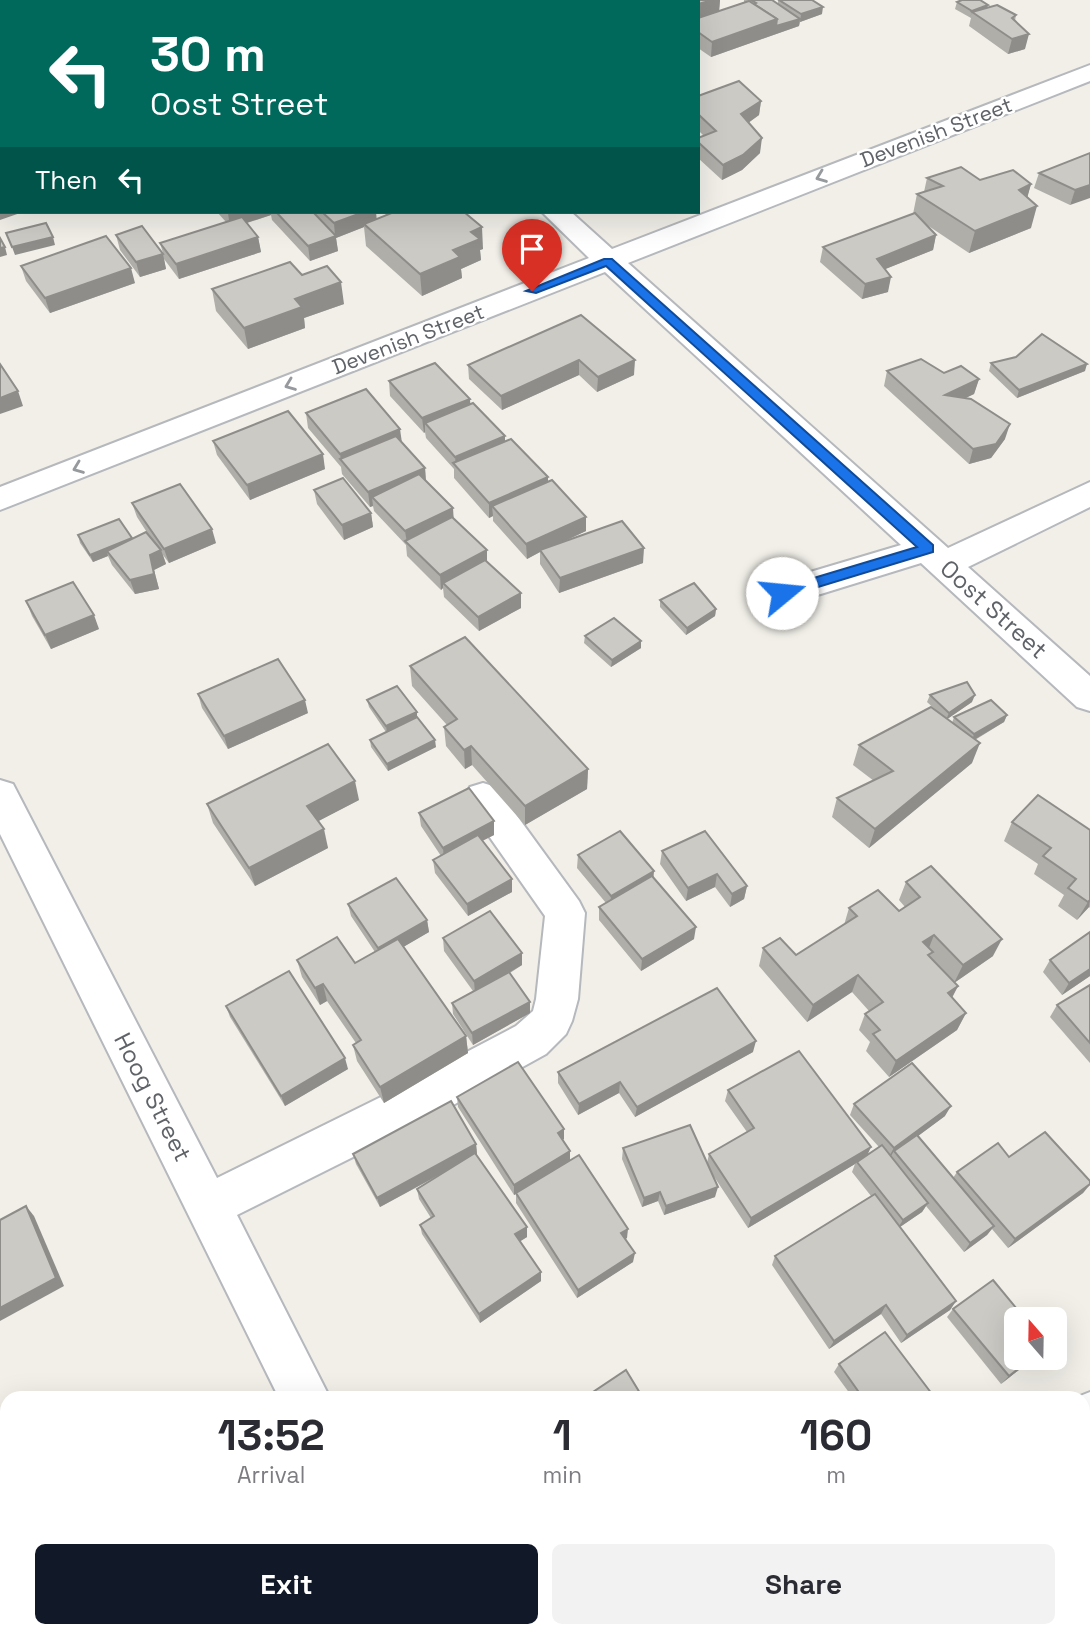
<!DOCTYPE html>
<html lang="en">
<head>
<meta charset="utf-8">
<style>
  body { margin:0; font-family:"Space Grotesk",sans-serif; background:#f2f2f3; color:#2b2b33; height:100vh; display:flex; flex-direction:column; font-size:26px; white-space:nowrap }
  * { box-sizing:border-box; margin:0 }
  p { font-size:23px; color:#7c7c81 }
  .icon { flex:none; width:38px; height:38px; fill:none; stroke:currentColor; stroke-width:2; stroke-linecap:round; stroke-linejoin:round }
  .map { position:relative; flex:1; overflow:hidden }
  .sheet { position:absolute; left:0px; top:1391px; width:1090px; height:247px; display:flex; flex-direction:column; background:#fff; border-radius:21px 21px 0 0; box-shadow:0 7px 28px #0002 }
  .sheet>* { flex:none }
  .top-card { position:absolute; left:0px; top:0px; width:700px; height:214px; box-shadow:0 7px 28px #0002; background:#00695c; color:#fff; overflow:hidden }
  .needle { width:46px; rotate:340deg }
  .fabs { position:absolute; left:1004px; top:1307px; display:grid; gap:14px }
  .fabs a { display:grid; place-items:center; width:63px; height:63px; border-radius:10px; background:#fff; box-shadow:0 7px 28px #0002; font-size:35px }
  .pin { position:absolute; display:grid; place-items:center; width:60px; height:60px; color:#fff; margin:-72px -30px; border-radius:50% 50% 50% 0; rotate:-45deg; box-shadow:0 0 7px #0007 }
  .pin .icon { rotate:45deg }
  .me { position:absolute; width:77px; margin:-38px; rotate:73deg; stroke-linejoin:round; filter:drop-shadow(0 0 5px #0008) }
  .turn { display:flex; align-items:center; gap:24px; height:147px; padding:0 35px; font-size:32px }
  .turn .icon { width:91px; height:91px; stroke-width:2.5 }
  .turn b { display:block; font-size:49px; line-height:60px }
  .then { display:flex; align-items:center; height:66px; padding:0 35px; background:#0003; gap:14px; font-size:26px }
  .eta { display:flex; justify-content:space-evenly; align-items:center; height:119px; text-align:center }
  .eta b { font-size:42px; font-weight:600; line-height:49px }
  .action { display:flex; gap:14px; margin-top:auto; padding:14px 35px }
  .action a { flex:1; height:80px; border-radius:10px; background:#111827; color:#fff; font-size:28px; font-weight:600; line-height:80px; text-align:center }
  .action a+a { background:#f2f2f3; color:#2b2b33 }
  .map>svg:first-child { display:block }
</style>
</head>
<body>
<div class="map">
<svg width="1090" height="1637" viewBox="0 0 1090 1637">
  <rect width="100%" height="100%" fill="#f1efe8"/>
  <g fill="none" stroke-linecap="round" stroke-linejoin="round">
    <defs>
      <g id="minor">
        <polygon points="315,0 339,0 340,2 317,2"/>
        <polygon points="450,0 478,0 449,2"/>
        <polygon points="1090,65 1090,81 628,263 948,548 1090,482 1090,507 968,567 1090,676 1090,711 1077,707 921,563 782,606 770,602 765,593 770,584 901,545 605,272 0,510 0,487 589,258 542,212 571,212 612,249"/>
        <polygon points="0,780 13,784 217,1178 383,1096 516,1026 533,1011 536,999 545,916 470,809 464,798 470,787 483,783 496,787 579,901 585,913 578,999 572,1021 566,1034 546,1054 415,1126 237,1215 330,1398 279,1398 0,834"/>
        <polygon points="1090,1392 1090,1444 1083,1447 1083,1398 1075,1398"/>
        <polygon points="396,1631 450,1631 453,1637 399,1637"/>
        <polygon points="771,1631 830,1631 827,1637 768,1637"/>
      </g>
    </defs>
    <use href="#minor" stroke="#b5b8bc" stroke-width="4"/>
    <use href="#minor" fill="#fff" fill-rule="evenodd"/>
  </g>
  <g fill="#afaea9">
    <polygon points="664,0 720,0 719,11 744,2 744,0 772,0 778,4 778,0 822,14 800,22 799,26 711,57 698,48 698,2 667,2"/>
    <polygon points="957,2 988,8 1016,15 1015,21 1025,49 1008,54 969,26 971,18 955,9"/>
    <polygon points="2,13 2,49 0,47 0,14"/>
    <polygon points="698,96 761,101 759,115 749,122 760,153 742,170 722,180 698,158 698,138 704,136 698,130"/>
    <polygon points="1090,153 1070,205 1034,188 1039,173"/>
    <polygon points="927,178 1031,184 1027,197 1031,228 969,253 927,225 936,235 933,250 885,269 888,292 862,299 820,262 823,247 913,214 917,194 924,192"/>
    <polygon points="217,212 376,212 376,219 386,216 385,212 464,212 483,249 480,250 481,260 461,269 462,278 422,296 366,246 364,227 336,238 338,251 310,261 272,220 271,215 247,223 258,237 261,252 179,279 164,259 166,269 140,277 120,250 116,235 163,253 160,243 226,222"/>
    <polygon points="21,266 135,283 50,313 26,281"/>
    <polygon points="302,275 344,304 304,318 305,328 248,349 216,311 212,289"/>
    <polygon points="581,315 634,375 597,392 579,375 502,410 469,379 468,365"/>
    <polygon points="991,363 1085,371 1017,398 989,371"/>
    <polygon points="887,371 944,373 979,379 974,394 965,398 1005,439 991,458 969,464 884,386"/>
    <polygon points="389,381 470,399 470,404 505,442 548,482 586,531 565,541 643,563 559,593 540,564 540,552 527,559 493,521 493,516 489,518 454,478 454,469 426,438 425,432 424,433 390,396"/>
    <polygon points="306,413 401,442 425,468 426,481 453,508 453,518 487,550 487,562 521,593 521,608 479,631 444,597 443,588 441,590 407,556 406,545 374,511 373,506 370,507 342,474 341,467 308,428"/>
    <polygon points="213,441 325,469 250,500 217,455"/>
    <polygon points="314,490 371,513 373,527 344,540 317,504"/>
    <polygon points="132,503 216,543 169,563 163,555 166,564 154,570 159,589 135,594 112,565 108,556 93,562 80,543 78,535 132,539 150,537 137,517"/>
    <polygon points="660,600 716,609 715,616 686,635 660,607"/>
    <polygon points="26,601 99,629 51,649 32,616"/>
    <polygon points="585,636 641,641 641,648 611,667 584,643"/>
    <polygon points="410,666 588,769 587,789 525,825 472,765 465,769 446,746 444,727 447,725 412,686"/>
    <polygon points="198,694 308,713 228,749 202,708"/>
    <polygon points="930,695 972,702 947,719 952,723 954,717 1007,715 1004,722 975,740 972,763 869,848 832,817 837,798 874,781 853,765 859,745 940,714 927,702"/>
    <polygon points="367,700 417,712 417,718 436,747 388,771 371,747 370,740 386,732 369,707"/>
    <polygon points="359,800 318,821 328,848 255,886 213,823 207,804"/>
    <polygon points="419,813 494,835 482,841 512,892 468,916 435,873 433,860 441,856 421,826"/>
    <polygon points="1012,822 1090,830 1090,908 1089,907 1077,920 1058,906 1064,895 1034,874 1038,864 1004,841"/>
    <polygon points="662,851 747,886 744,899 730,907 715,887 686,901 660,864"/>
    <polygon points="578,855 654,878 694,939 641,971 599,920 599,907 606,903 577,868"/>
    <polygon points="906,882 993,956 954,983 958,986 952,998 966,1013 957,1030 889,1077 866,1051 870,1042 859,1030 865,1014 869,1011 852,992 807,1022 759,966 763,948 796,955 844,925 849,908 899,911 905,907 899,900"/>
    <polygon points="348,904 427,920 429,932 403,947 466,1036 468,1053 384,1103 357,1061 353,1045 356,1043 327,1001 320,1005 302,977 297,960 355,963 375,952 351,916"/>
    <polygon points="443,938 522,965 510,973 530,1002 530,1013 473,1045 453,1014 452,1003 473,991 444,951"/>
    <polygon points="1050,960 1090,976 1062,995 1043,972"/>
    <polygon points="1090,985 1090,1063 1050,1017 1057,1005"/>
    <polygon points="226,1006 348,1069 285,1106 230,1017"/>
    <polygon points="753,1052 635,1117 619,1093 578,1115 558,1083 558,1072"/>
    <polygon points="728,1090 868,1154 879,1147 850,1115 854,1104 945,1116 918,1136 953,1178 957,1172 1009,1157 1090,1181 1090,1185 1083,1193 1008,1248 992,1229 987,1235 964,1252 926,1206 922,1212 900,1227 956,1301 950,1310 901,1343 881,1314 829,1349 772,1265 775,1256 871,1196 852,1172 855,1164 748,1228 709,1169 715,1197 664,1215 658,1201 642,1207 622,1159 623,1148 707,1163 709,1154 747,1132 725,1101"/>
    <polygon points="457,1097 564,1129 564,1139 562,1140 570,1151 570,1161 627,1238 625,1239 633,1262 577,1298 516,1203 516,1194 514,1195 458,1107"/>
    <polygon points="476,1144 477,1154 476,1155 527,1227 527,1237 520,1241 541,1281 480,1323 422,1234 420,1225 431,1218 419,1199 417,1189 445,1172 380,1207 356,1164 353,1154"/>
    <polygon points="953,1309 1034,1358 1001,1384 947,1317"/>
    <polygon points="839,1364 932,1394 928,1398 853,1398 834,1372"/>
  </g>
  <g fill="#8f8d8a">
    <rect x="152" y="0" width="34" height="2"/>
    <polygon points="713,0 720,0 719,12 698,18 698,4"/>
    <polygon points="988,5 986,13 972,12 970,18 972,11"/>
    <polygon points="823,7 822,14 800,22 801,14"/>
    <polygon points="777,19 800,19 799,26 711,57 712,42"/>
    <polygon points="1029,34 1025,49 1008,54 1012,39"/>
    <polygon points="2,86 2,102 0,103 0,87"/>
    <polygon points="761,101 759,115 740,129 741,114"/>
    <polygon points="762,138 760,153 742,170 722,180 723,165"/>
    <polygon points="1031,184 1025,206 1019,190"/>
    <polygon points="1090,185 1090,198 1070,205 1075,190"/>
    <polygon points="0,203 2,203 2,212 23,212 0,220"/>
    <polygon points="1037,206 1031,228 969,253 975,231"/>
    <polygon points="232,212 270,212 271,215 230,228 228,213"/>
    <polygon points="364,212 376,212 377,222 364,224 364,227 336,238 338,251 310,261 308,246 335,236 334,223"/>
    <polygon points="482,227 483,249 480,250 481,260 461,269 462,278 422,296 420,274 453,250 471,232"/>
    <polygon points="936,235 933,250 873,274 877,259"/>
    <polygon points="53,237 55,245 15,255 12,247"/>
    <polygon points="258,237 261,252 179,279 176,264"/>
    <polygon points="5,247 7,255 0,257 0,248"/>
    <polygon points="163,254 166,269 140,277 136,262"/>
    <polygon points="131,268 135,283 50,313 45,298"/>
    <polygon points="891,277 888,292 862,299 865,284"/>
    <polygon points="341,282 344,304 304,318 305,328 248,349 244,328 295,299"/>
    <polygon points="579,360 579,375 502,410 501,396"/>
    <polygon points="635,360 634,375 597,392 598,377"/>
    <polygon points="1087,364 1085,371 1017,398 1019,390"/>
    <polygon points="979,379 974,394 941,410 945,395"/>
    <polygon points="18,391 23,406 0,414 0,398"/>
    <polygon points="470,399 471,414 425,423 425,432 424,433 422,418"/>
    <polygon points="1010,424 1005,439 991,458 969,464 973,449"/>
    <polygon points="400,429 402,443 341,460 340,454"/>
    <polygon points="505,436 505,451 456,466 455,457"/>
    <polygon points="323,454 325,469 250,500 247,485"/>
    <polygon points="425,468 426,483 372,497 373,506 370,507 368,492"/>
    <polygon points="548,477 548,492 492,506 493,516 489,518 489,503"/>
    <polygon points="453,508 454,523 407,543 405,531"/>
    <polygon points="371,513 373,527 344,540 342,525"/>
    <polygon points="586,517 586,531 541,552 540,550 540,552 527,559 526,544"/>
    <polygon points="212,529 216,543 169,563 164,549"/>
    <polygon points="132,538 134,545 107,551 108,556 93,562 90,555"/>
    <polygon points="644,548 643,563 559,593 560,578"/>
    <polygon points="161,550 166,564 154,570 159,589 135,594 130,580 150,555"/>
    <polygon points="487,550 487,564 443,583 443,588 441,590 440,575"/>
    <polygon points="521,593 521,608 479,631 478,617"/>
    <polygon points="716,609 715,616 686,635 687,628"/>
    <polygon points="94,615 99,629 51,649 45,635"/>
    <polygon points="641,641 641,648 611,667 612,660"/>
    <polygon points="975,695 972,702 946,720 949,713"/>
    <polygon points="305,700 308,713 228,749 224,736"/>
    <polygon points="417,712 417,719 387,733 386,726"/>
    <polygon points="1007,715 1004,722 972,741 974,734"/>
    <polygon points="435,740 436,747 388,771 387,764"/>
    <polygon points="980,743 972,763 869,848 875,829"/>
    <polygon points="471,746 472,765 465,769 464,750"/>
    <polygon points="588,769 587,789 525,825 525,806"/>
    <polygon points="355,781 359,800 311,825 307,806"/>
    <polygon points="494,821 494,835 444,860 443,848"/>
    <polygon points="324,829 328,848 255,886 249,868"/>
    <polygon points="654,871 653,884 610,909 611,896"/>
    <polygon points="717,874 715,887 686,901 688,888"/>
    <polygon points="512,879 512,892 468,916 467,904"/>
    <polygon points="747,886 744,899 730,907 732,894"/>
    <polygon points="1090,900 1089,907 1077,920 1088,902"/>
    <polygon points="427,920 429,932 381,960 378,948"/>
    <polygon points="696,927 694,939 641,971 642,959"/>
    <polygon points="934,935 927,953 923,942"/>
    <polygon points="1002,939 993,956 954,983 963,965"/>
    <polygon points="522,953 522,965 475,993 474,981"/>
    <polygon points="1090,969 1090,976 1062,995 1069,983"/>
    <polygon points="858,975 852,992 807,1022 813,1005"/>
    <polygon points="323,984 327,1001 320,1005 315,988"/>
    <polygon points="958,986 949,1003 948,993"/>
    <polygon points="530,1002 530,1013 473,1045 472,1033"/>
    <polygon points="966,1013 957,1030 889,1077 896,1061"/>
    <polygon points="466,1036 468,1053 384,1103 380,1087"/>
    <polygon points="756,1041 753,1052 635,1117 637,1107"/>
    <polygon points="345,1058 348,1069 285,1106 281,1096"/>
    <polygon points="620,1082 619,1093 578,1115 579,1104"/>
    <polygon points="951,1106 945,1116 895,1153 894,1151 891,1156 888,1158 894,1148"/>
    <polygon points="564,1129 564,1139 557,1144 558,1133"/>
    <polygon points="476,1144 477,1154 380,1207 377,1198"/>
    <polygon points="871,1147 866,1158 857,1162 855,1164 748,1228 751,1218"/>
    <polygon points="570,1151 570,1162 514,1195 514,1185"/>
    <polygon points="1090,1184 1083,1193 1008,1248 1015,1239"/>
    <polygon points="718,1187 715,1197 664,1215 666,1206"/>
    <polygon points="660,1192 658,1201 642,1207 644,1198"/>
    <polygon points="928,1203 922,1212 897,1229 903,1220"/>
    <polygon points="26,1206 34,1216 64,1286 0,1321 0,1308"/>
    <polygon points="994,1226 987,1235 964,1252 970,1243"/>
    <polygon points="527,1227 527,1237 516,1244 515,1234"/>
    <polygon points="628,1229 627,1238 620,1242 621,1233"/>
    <polygon points="635,1253 633,1262 577,1298 578,1290"/>
    <polygon points="541,1272 541,1281 480,1323 479,1314"/>
    <polygon points="956,1301 950,1310 901,1343 907,1335"/>
    <polygon points="886,1305 881,1314 829,1349 834,1341"/>
    <polygon points="1032,1358 1034,1358 1001,1384 1009,1376"/>
  </g>
  <g fill="#cccac5" stroke="#8f8d8a" stroke-width="2">
    <polygon points="594,0 640,0 636,2 588,2"/>
    <polygon points="685,0 713,0 698,4 698,2 688,2"/>
    <polygon points="751,0 772,0 800,19 776,26 777,19 754,4 756,3"/>
    <polygon points="779,0 812,0 823,7 801,14"/>
    <polygon points="962,0 980,0 988,5 972,11 957,2"/>
    <polygon points="749,1 777,19 712,42 698,32 698,18"/>
    <polygon points="997,5 1016,15 1012,18 1029,34 1012,39 972,12"/>
    <polygon points="2,13 2,38 1,38 0,37 0,14"/>
    <polygon points="739,81 761,101 741,114 762,138 743,155 723,165 698,142 698,138 716,131 698,114 698,96"/>
    <polygon points="1090,153 1090,185 1075,190 1039,173"/>
    <polygon points="961,167 980,180 1013,170 1031,184 1019,190 1037,206 975,231 917,194 943,186 927,178"/>
    <rect x="0" y="180" width="2" height="23"/>
    <polygon points="276,212 313,212 336,236 308,246"/>
    <polygon points="322,212 364,212 334,223"/>
    <polygon points="391,212 464,212 482,227 471,232 480,239 453,250 460,257 420,274 364,224 392,213"/>
    <polygon points="915,213 936,235 877,259 891,277 865,284 823,247"/>
    <polygon points="242,217 258,237 176,264 160,243"/>
    <polygon points="46,223 53,237 12,247 6,233"/>
    <polygon points="142,226 163,254 136,262 116,235"/>
    <polygon points="106,236 131,268 45,298 21,266"/>
    <polygon points="0,238 5,247 0,248"/>
    <polygon points="290,262 302,275 327,266 341,282 295,299 302,307 244,328 212,289"/>
    <polygon points="581,315 635,360 598,377 579,360 501,396 468,365"/>
    <polygon points="1042,334 1087,364 1019,390 991,363 1016,357"/>
    <polygon points="921,359 944,373 961,366 979,379 945,395 971,399 1010,424 996,444 973,449 887,371"/>
    <polygon points="435,363 470,399 422,418 389,381"/>
    <polygon points="0,364 18,391 0,398"/>
    <polygon points="366,389 400,429 340,454 306,413"/>
    <polygon points="473,403 505,436 455,457 425,423"/>
    <polygon points="288,411 323,454 247,485 213,441"/>
    <polygon points="396,436 425,468 368,492 340,459"/>
    <polygon points="511,439 548,477 489,503 453,463"/>
    <polygon points="419,474 453,508 405,531 372,497"/>
    <polygon points="343,478 371,513 342,525 314,490"/>
    <polygon points="552,480 586,517 526,544 492,506"/>
    <polygon points="180,484 212,529 164,549 132,503"/>
    <polygon points="452,517 487,550 440,575 405,541"/>
    <polygon points="119,519 132,538 90,555 78,535"/>
    <polygon points="622,521 644,548 560,578 540,550"/>
    <polygon points="146,532 161,550 150,555 154,574 130,580 107,551"/>
    <polygon points="485,560 521,593 478,617 443,583"/>
    <polygon points="73,582 94,615 45,635 26,601"/>
    <polygon points="694,583 716,609 687,628 660,600"/>
    <polygon points="614,618 641,641 612,660 585,636"/>
    <polygon points="465,637 588,769 525,806 471,746 464,750 444,727 457,719 410,666"/>
    <polygon points="278,659 305,700 224,736 198,694"/>
    <polygon points="967,682 975,695 949,713 930,695"/>
    <polygon points="397,686 417,712 386,726 367,700"/>
    <polygon points="991,700 1007,715 974,734 954,717"/>
    <polygon points="931,707 980,743 875,829 837,798 893,771 859,745"/>
    <polygon points="417,717 435,740 387,764 370,740"/>
    <polygon points="328,744 355,781 307,806 324,829 249,868 207,804"/>
    <polygon points="469,788 494,821 443,848 419,813"/>
    <polygon points="1038,795 1090,830 1090,900 1088,902 1068,888 1076,879 1043,856 1051,848 1012,822"/>
    <polygon points="620,831 654,871 611,896 578,855"/>
    <polygon points="705,831 747,886 732,894 717,874 688,888 662,851"/>
    <polygon points="478,835 512,879 467,904 433,860"/>
    <polygon points="931,866 1002,939 963,965 934,935 923,942 933,952 928,955 958,986 948,993 966,1013 896,1061 873,1034 880,1030 865,1014 883,1002 858,975 813,1005 763,948 780,938 796,955 857,916 849,908 878,890 899,911 920,897 906,882"/>
    <polygon points="652,876 696,927 642,959 599,907"/>
    <polygon points="396,878 427,920 378,948 348,904"/>
    <polygon points="490,911 522,953 474,981 443,938"/>
    <polygon points="1090,932 1090,969 1069,983 1050,960"/>
    <polygon points="337,937 355,963 398,939 466,1036 380,1087 353,1045 361,1040 323,984 315,988 297,960"/>
    <polygon points="289,971 345,1058 281,1096 226,1006"/>
    <polygon points="509,972 530,1002 472,1033 452,1003"/>
    <polygon points="1090,985 1090,1043 1057,1005"/>
    <polygon points="717,988 756,1041 637,1107 620,1082 579,1104 558,1072"/>
    <polygon points="799,1051 871,1147 751,1218 709,1154 754,1128 728,1090"/>
    <polygon points="518,1062 564,1129 558,1133 570,1151 514,1185 457,1097"/>
    <polygon points="912,1063 951,1106 894,1148 854,1104"/>
    <polygon points="451,1101 476,1144 377,1198 353,1154"/>
    <polygon points="690,1125 718,1187 666,1206 660,1192 644,1198 623,1148"/>
    <polygon points="1045,1132 1090,1181 1090,1184 1015,1239 957,1172 998,1143 1009,1157"/>
    <polygon points="917,1135 994,1226 970,1243 894,1151"/>
    <polygon points="882,1145 928,1203 903,1220 857,1162"/>
    <polygon points="475,1153 527,1227 515,1234 541,1272 479,1314 420,1225 434,1216 417,1189"/>
    <polygon points="579,1155 628,1229 621,1233 635,1253 578,1290 516,1193"/>
    <polygon points="875,1194 956,1301 907,1335 886,1305 834,1341 775,1256"/>
    <polygon points="26,1206 56,1278 0,1308 0,1220"/>
    <polygon points="993,1280 1026,1320 1017,1320 1017,1358 1032,1358 1009,1376 953,1309"/>
    <polygon points="885,1332 932,1394 927,1398 863,1398 839,1364"/>
    <polygon points="626,1370 643,1398 584,1398"/>
    <polygon points="693,1393 697,1398 685,1398"/>
  </g>
  <defs><path id="oneway-chevron" d="M-2-3.5L2.5 0L-2 3.5" fill="none" stroke-width="1.6" stroke-linecap="round" stroke-linejoin="round" transform="scale(1.75)"/></defs>
  <g stroke="#979a9d">
    <use href="#oneway-chevron" transform="translate(821 177) rotate(159)"/>
    <use href="#oneway-chevron" transform="translate(290 385) rotate(159)"/>
    <use href="#oneway-chevron" transform="translate(78 468) rotate(159)"/>
  </g>
  <polygon fill="#1a73e8" stroke="#114b97" stroke-width="2" points="604,259 612,259 933,545 933,552 782,598 777,597 777,589 917,547 606,266 536,293 526,291"/>
  <g text-anchor="middle" dominant-baseline="central" stroke-width="5" stroke-linejoin="round" paint-order="stroke">
    <g font-size="21" fill="#5f6368" stroke="#fff">
      <text transform="translate(936 132) rotate(-21)">Devenish Street</text>
      <text transform="translate(408 339) rotate(-21)">Devenish Street</text>
    </g>
    <g font-size="24" fill="#5f6368" stroke="#fff">
      <text transform="translate(994 609) rotate(42)">Oost Street</text>
      <text transform="translate(153 1097) rotate(63)">Hoog Street</text>
    </g>
  </g>
</svg>
<div class="fabs">
<a><svg class="needle" viewBox="-14 -14 28 28"><path d="M0-13l5 13h-10z" fill="#e53935"/><path d="M0 13l5-13h-10z" fill="#7c7c81"/></svg></a>
</div>
<div class="pin" style="left:532px;top:291px;background:#d93025"><svg class="icon" aria-label="arrive" viewBox="0 0 24 24"><path d="M6 21V4h12l-3 4 3 4H6"/></svg></div>
<svg class="me" style="left:782px;top:593px" viewBox="-20 -20 40 40"><circle r="19" fill="#fff"/><path d="M0-13L10 11 0 6-10 11z" fill="#1a73e8"/></svg>
<div class="top-card">
<div class="turn"><svg class="icon" aria-label="left" viewBox="0 0 24 24"><path d="M17 20v-9H6M10 6l-5 5 5 5"/></svg><div><b>30 m</b>Oost Street</div></div>
<div class="then">Then<svg class="icon" aria-label="left" viewBox="0 0 24 24"><path d="M17 20v-9H6M10 6l-5 5 5 5"/></svg></div>
</div>
<section class="sheet">
<div class="eta">
<div><b>13:52</b><p>Arrival</p></div>
<div><b>1</b><p>min</p></div>
<div><b>160</b><p>m</p></div>
</div>
<div class="action"><a>Exit</a><a>Share</a></div>
</section>
</div>
</body>
</html>
